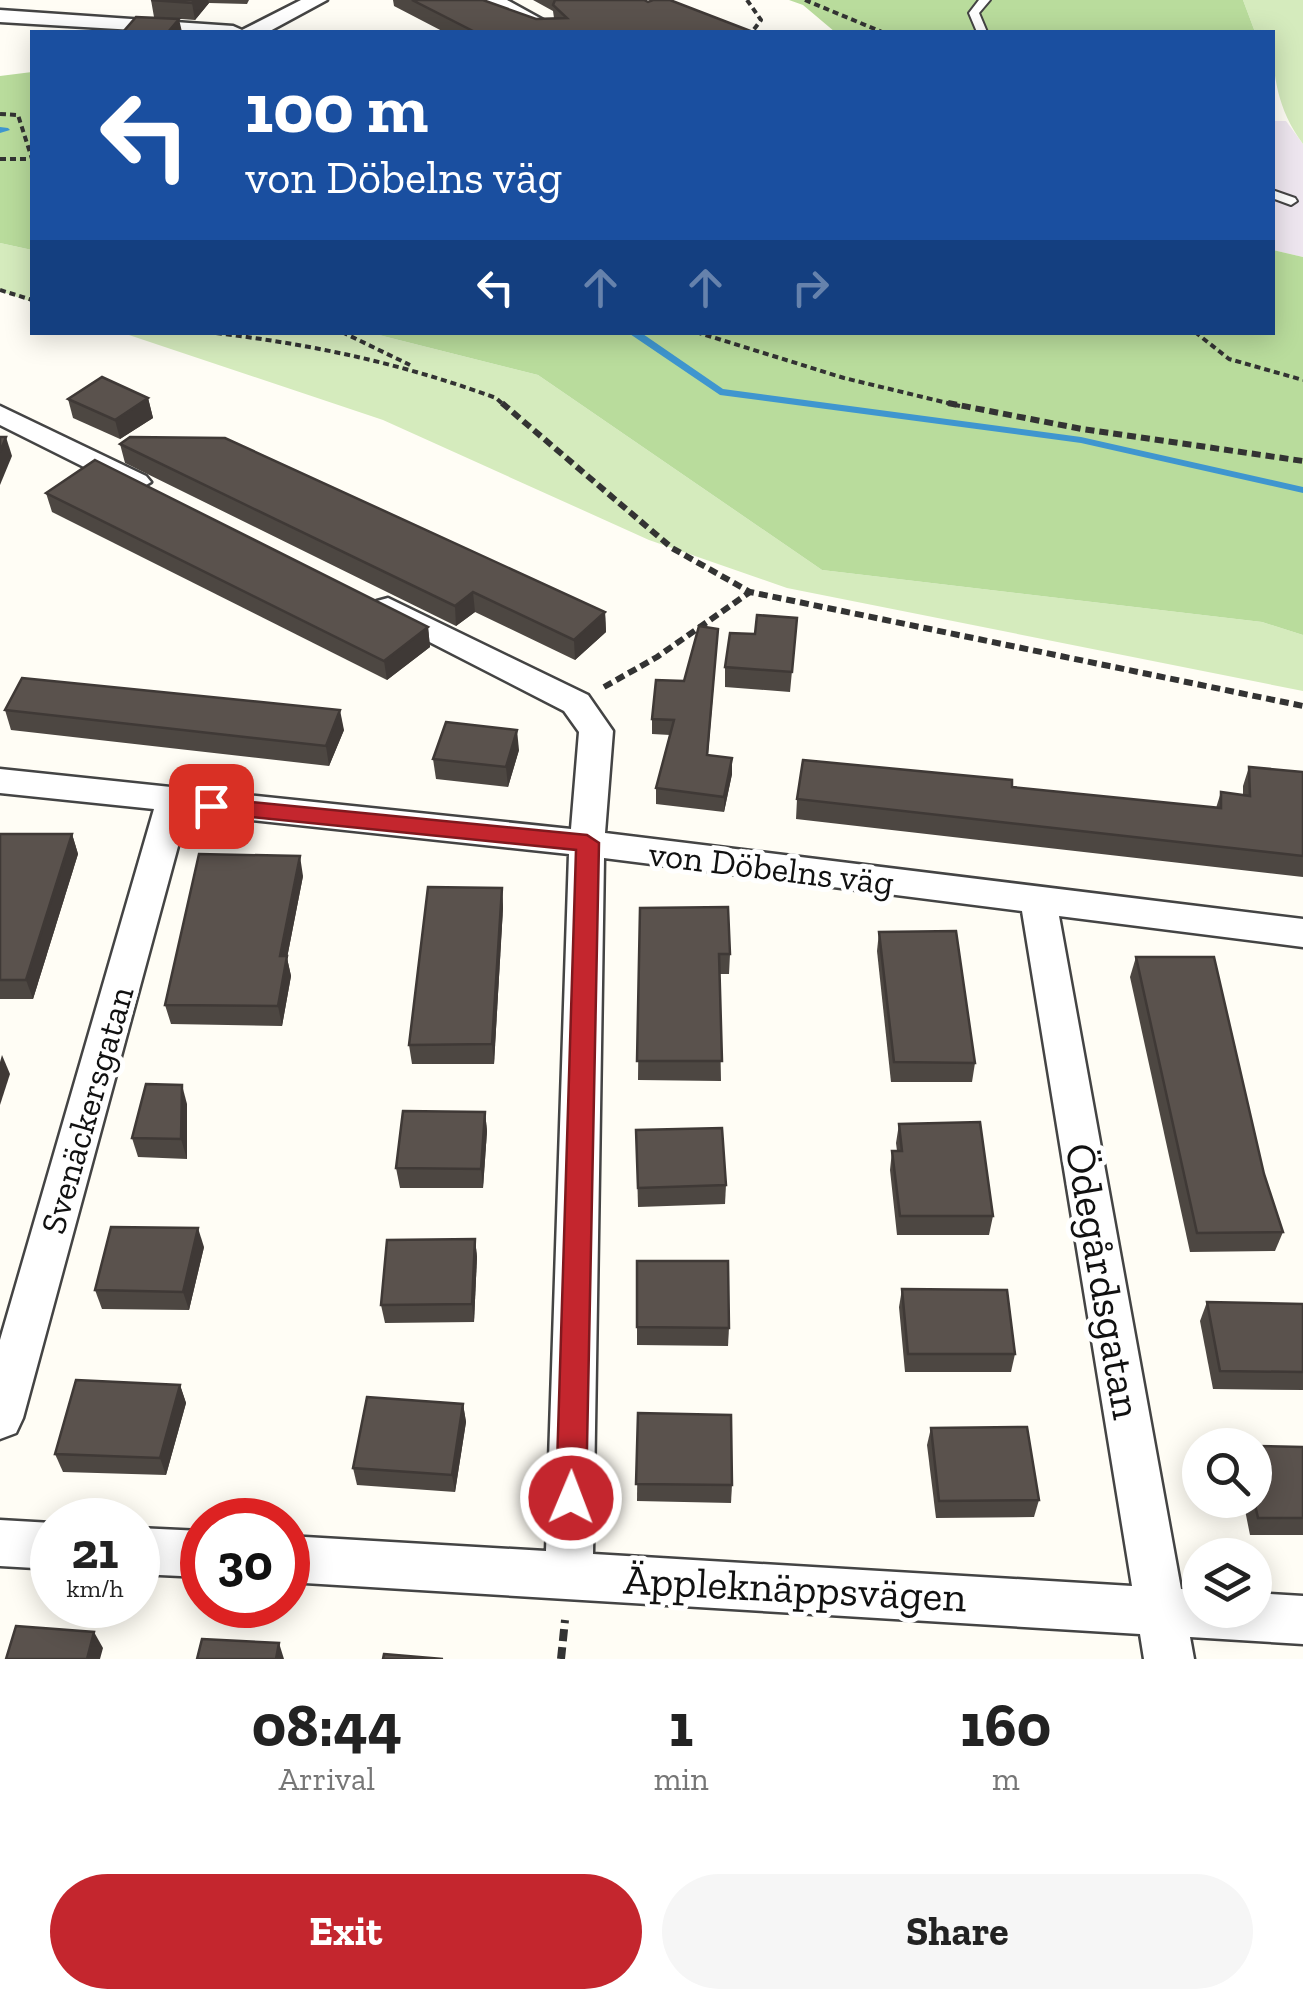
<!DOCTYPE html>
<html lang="en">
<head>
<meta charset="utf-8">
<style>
  body { margin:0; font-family:"Zilla Slab",serif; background:#f6f6f6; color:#222; height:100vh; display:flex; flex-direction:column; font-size:38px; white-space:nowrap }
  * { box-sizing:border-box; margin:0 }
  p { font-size:32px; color:#767676 }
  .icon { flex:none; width:55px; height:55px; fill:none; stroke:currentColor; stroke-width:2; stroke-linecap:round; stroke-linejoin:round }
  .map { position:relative; height:1659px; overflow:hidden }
  .sheet { display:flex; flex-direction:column; background:#fff; flex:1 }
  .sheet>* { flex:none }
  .guide { position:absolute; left:30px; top:30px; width:1245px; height:305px; border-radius:0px; box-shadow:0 5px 25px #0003; background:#1a4fa0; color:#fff; overflow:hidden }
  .fabs { position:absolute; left:1182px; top:1428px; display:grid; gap:20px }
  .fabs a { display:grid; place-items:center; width:90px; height:90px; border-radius:50%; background:#fff; box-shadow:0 5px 25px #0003; font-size:50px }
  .speed { position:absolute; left:30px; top:1498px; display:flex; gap:20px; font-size:50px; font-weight:700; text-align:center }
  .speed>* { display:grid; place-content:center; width:130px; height:130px; border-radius:50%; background:#fff; box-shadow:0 5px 25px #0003; line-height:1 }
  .speed small { font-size:25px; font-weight:400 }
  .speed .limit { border:15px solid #d22; background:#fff; color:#111 }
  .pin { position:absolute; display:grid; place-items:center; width:85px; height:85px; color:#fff; margin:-42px; border-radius:20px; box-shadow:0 5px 15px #0006 }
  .me { position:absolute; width:110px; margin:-55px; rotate:1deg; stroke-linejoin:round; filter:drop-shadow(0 0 8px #0008) }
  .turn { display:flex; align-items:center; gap:35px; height:210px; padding:0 50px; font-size:45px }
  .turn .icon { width:130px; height:130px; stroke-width:2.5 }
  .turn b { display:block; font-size:70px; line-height:85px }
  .lanes { display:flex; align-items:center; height:95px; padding:0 50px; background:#0003; justify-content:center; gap:50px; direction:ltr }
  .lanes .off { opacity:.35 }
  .eta { display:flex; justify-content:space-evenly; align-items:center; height:170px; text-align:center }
  .eta b { font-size:60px; font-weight:700; line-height:70px }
  .button { display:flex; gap:20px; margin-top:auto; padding:20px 50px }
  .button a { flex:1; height:115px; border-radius:60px; background:#c4262e; color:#fff; font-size:40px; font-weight:700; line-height:115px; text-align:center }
  .button a+a { background:#f6f6f6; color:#222 }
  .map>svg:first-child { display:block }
</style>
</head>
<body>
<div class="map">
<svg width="1303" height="1659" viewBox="0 0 1303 1659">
  <rect width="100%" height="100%" fill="#fffdf5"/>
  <polygon fill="#eee6ef" points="1273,121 1286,121 1303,144 1303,257 1273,250"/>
  <g fill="#d5ebbd">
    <path d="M1243,0H1303V144C1277,108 1273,77 1272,32H1255Z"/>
    <polygon points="0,243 32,250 32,302 0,291"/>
    <polygon points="123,333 371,333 538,375 822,570 1262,622 1303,635 1303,691 787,588 649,540 383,420"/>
  </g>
  <g fill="#b9dc9c">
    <polygon points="789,0 1243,0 1255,32 835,32 803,5"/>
    <polygon points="32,72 32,250 0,243 0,76"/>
    <polygon points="1273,250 1303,257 1303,635 1262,622 822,570 538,375 371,333 1272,332"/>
  </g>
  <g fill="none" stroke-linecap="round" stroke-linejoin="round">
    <g fill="#3f96cf" fill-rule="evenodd">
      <polygon points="0,127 8,128 10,130 0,133"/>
      <polygon points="627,332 640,332 723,389 1081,437 1303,487 1303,493 1081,443 720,395"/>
    </g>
    <defs>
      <g id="lane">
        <polygon points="979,0 990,0 979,13 987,32 977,32 969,13"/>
        <polygon points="1272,190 1295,198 1297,201 1291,205 1272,198"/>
      </g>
      <g id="street">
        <polygon points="301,0 327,0 268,32 168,32 0,22 0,10 233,26 242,30"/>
        <polygon points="481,0 507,0 565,32 539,32"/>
        <polygon points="0,406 146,476 151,482 136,491 126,488 0,425"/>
        <path d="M388,598L588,695L613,731L605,833L1303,919V947L1059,916L1181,1589L1200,1590V1610H1255V1593L1303,1596V1644L1190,1637L1194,1659H1144L1140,1634L288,1582V1536L546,1551L569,854L187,813L23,1418L16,1433L0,1439V1340L154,809L0,793V769L571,829L579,732L564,711L377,615L372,608L377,601ZM604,858L1022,911L1132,1586L593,1554Z"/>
        <polygon points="0,1520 52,1523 52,1569 0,1566"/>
        <polygon points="138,1528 202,1531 202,1577 138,1574"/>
      </g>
    </defs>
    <use href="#lane" stroke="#444" stroke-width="4"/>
    <use href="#street" stroke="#444" stroke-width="5"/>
    <g stroke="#333" stroke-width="4" stroke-dasharray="6 4" stroke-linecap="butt">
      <polyline points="747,0 761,20 752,32"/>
      <polyline points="805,0 882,32"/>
      <polyline points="0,114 18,115 32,159"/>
      <polyline points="0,159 31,159"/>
      <polyline points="0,290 32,300"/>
      <path d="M206,332C307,343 401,363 496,398L505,406"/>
      <polyline points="342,332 410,365"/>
      <polyline points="696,332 844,378 960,406"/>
      <polyline points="1195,332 1229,359 1303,380"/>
    </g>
    <g stroke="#333" stroke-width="6" stroke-dasharray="9 5" stroke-linecap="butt">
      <polyline points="502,403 672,548 750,592 1303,706"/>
      <polyline points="948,403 1082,429 1303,461"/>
      <polyline points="604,687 657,657 750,592"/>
    </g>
    <polyline stroke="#333" stroke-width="8" stroke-dasharray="12 6" stroke-linecap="butt" points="561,1659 565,1620"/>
    <use href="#lane" fill="#fff" fill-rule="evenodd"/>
    <use href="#street" fill="#fff" fill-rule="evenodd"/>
  </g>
  <g fill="#4d4742">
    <polygon points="151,0 249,0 247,4 209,3 195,20 154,17"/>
    <polygon points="393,0 483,0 536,19 554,18 553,11 533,0 644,0 753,32 444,32 394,6"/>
    <polygon points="148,398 153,418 120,439 73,418 68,399"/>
    <polygon points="120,444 605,612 606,632 575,660 475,612 456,626 125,463"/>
    <polygon points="46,493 428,627 430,647 387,680 52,512"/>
    <polygon points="797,618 790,692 725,687 725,667 755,634"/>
    <polygon points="717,644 708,755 732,774 724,812 656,804 656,788 670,735 652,734 652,719"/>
    <polygon points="5,710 344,730 329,766 11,730"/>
    <polygon points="519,750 508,787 436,779 433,759"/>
    <polygon points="1249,767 1303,772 1303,877 796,819 797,799 1012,787 1216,808 1221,792 1243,795 1243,786"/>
    <polygon points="0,834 72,834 78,854 33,999 0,999"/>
    <polygon points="303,876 287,958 291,976 282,1026 171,1024 165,1005"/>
    <polygon points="502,888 503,908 494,1064 412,1064 409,1045"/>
    <polygon points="640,908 730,954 729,974 719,974 721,1081 638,1080"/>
    <polygon points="879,932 975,1063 972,1082 891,1082 877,951"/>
    <polygon points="1136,957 1264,1174 1283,1232 1275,1251 1190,1252 1130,977"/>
    <polygon points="187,1104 187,1159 138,1157 132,1138"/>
    <polygon points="485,1112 487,1131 483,1188 400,1188 396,1168"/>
    <polygon points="899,1124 993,1216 989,1235 897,1235 890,1170 892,1151 897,1151 896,1143"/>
    <polygon points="636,1130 726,1185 725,1204 638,1207"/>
    <polygon points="475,1239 477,1257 474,1322 385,1323 381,1305"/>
    <polygon points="204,1247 189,1310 102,1309 95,1290"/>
    <polygon points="637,1261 729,1328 728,1346 637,1345"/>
    <polygon points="902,1289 1015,1354 1011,1372 905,1372 899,1307"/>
    <polygon points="1207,1302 1303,1304 1303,1390 1213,1389 1200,1321"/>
    <polygon points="180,1385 186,1403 166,1475 63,1472 55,1454"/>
    <polygon points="463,1404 466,1422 455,1492 357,1485 353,1468"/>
    <polygon points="638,1413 732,1485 731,1503 637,1501"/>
    <polygon points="931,1428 1039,1500 1034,1517 936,1518 927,1445"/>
    <polygon points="1303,1447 1303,1535 1250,1535 1243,1500 1255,1500"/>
  </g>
  <g fill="#3f3936">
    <polygon points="195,0 208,0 209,3 195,20 192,3"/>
    <polygon points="179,19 182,32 168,32"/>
    <polygon points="148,398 153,418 120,439 115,420"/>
    <polygon points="6,437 12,456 0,485 0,452"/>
    <polygon points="473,592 475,612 456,626 455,606"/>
    <polygon points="605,612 606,632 575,660 574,640"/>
    <polygon points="428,627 430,647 387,680 384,661"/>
    <polygon points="340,710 344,730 329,766 326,746"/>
    <polygon points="517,730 519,750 508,787 506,767"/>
    <polygon points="732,758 732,774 724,812 724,797"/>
    <polygon points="72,834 78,854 33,999 26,980"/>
    <polygon points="300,856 303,876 287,958 291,976 282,1026 278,1006 280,956"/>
    <polygon points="502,888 503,908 494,1064 492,1044"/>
    <polygon points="2,1055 10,1074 0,1105 0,1062"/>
    <polygon points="182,1085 187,1104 187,1159 181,1139"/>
    <polygon points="485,1112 487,1131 483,1188 481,1169"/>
    <polygon points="198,1228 204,1247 189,1310 183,1292"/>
    <polygon points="475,1239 477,1257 474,1322 472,1304"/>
    <polygon points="180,1385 186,1403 166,1475 160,1458"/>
    <polygon points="463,1404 466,1422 455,1492 452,1475"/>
    <polygon points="94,1632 103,1648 100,1659 87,1659"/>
    <polygon points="279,1643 284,1659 276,1659"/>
  </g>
  <g fill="#5a524d" stroke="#3f3936" stroke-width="2.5">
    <polygon points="151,0 195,0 192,3"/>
    <polygon points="412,0 483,0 536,19 567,18 553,5 555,0 644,0 648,2 653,0 670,0 753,32 475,32"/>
    <polygon points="136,17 179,19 168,32 123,32"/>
    <polygon points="102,377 148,398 115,420 68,399"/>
    <polygon points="0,437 6,437 0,452"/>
    <polygon points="130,437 225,438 605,612 574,640 473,592 455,606 120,444"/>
    <polygon points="95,460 428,627 384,661 46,493"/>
    <polygon points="757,615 797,618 792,672 725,667 730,633 755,634"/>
    <polygon points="699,626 718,629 707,755 732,758 724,797 656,788 674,720 652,719 656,680 684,681"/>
    <polygon points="22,678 340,710 326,746 5,710"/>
    <polygon points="446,722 517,730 506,767 433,759"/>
    <polygon points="803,760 1012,780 1012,787 1221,808 1221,792 1250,796 1249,767 1303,772 1303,856 797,799"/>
    <polygon points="0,834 72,834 26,980 0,980"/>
    <polygon points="199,854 300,856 280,956 287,956 278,1006 165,1005"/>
    <polygon points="428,887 502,888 492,1044 409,1045"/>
    <polygon points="728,907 730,954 719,954 722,1061 637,1061 640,908"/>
    <polygon points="956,931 975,1063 894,1062 879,932"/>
    <polygon points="1136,957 1214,957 1264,1174 1283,1232 1197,1233"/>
    <polygon points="146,1084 182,1085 181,1139 132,1138"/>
    <polygon points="403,1111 485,1112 481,1169 396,1168"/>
    <polygon points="980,1122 993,1216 900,1216 892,1151 902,1151 899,1124"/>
    <polygon points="722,1128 726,1185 638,1188 636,1130"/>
    <polygon points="111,1227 198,1228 183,1292 95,1290"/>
    <polygon points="475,1239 472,1304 381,1305 387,1240"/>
    <polygon points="637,1261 728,1261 729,1328 637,1327"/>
    <polygon points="902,1289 1007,1290 1015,1354 908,1354"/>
    <polygon points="1207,1302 1303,1304 1303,1372 1220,1371"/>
    <polygon points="76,1380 180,1385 160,1458 55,1454"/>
    <polygon points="367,1397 463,1404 452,1475 353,1468"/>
    <polygon points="638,1413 731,1415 732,1485 636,1484"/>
    <polygon points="1027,1427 1039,1500 939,1501 931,1428"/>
    <polygon points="1255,1446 1303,1447 1303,1518 1258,1518 1254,1500"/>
    <polygon points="16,1626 94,1632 87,1659 6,1659"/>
    <polygon points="202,1639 279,1643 276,1659 197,1659"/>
    <polygon points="384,1654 443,1659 383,1659"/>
  </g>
  <polygon fill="#c4262e" stroke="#7f191e" stroke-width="2.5" points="211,798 587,835 599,843 586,1498 582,1508 571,1512 560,1508 556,1498 576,850 211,813 200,806"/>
  <g text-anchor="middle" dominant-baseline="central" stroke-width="10" stroke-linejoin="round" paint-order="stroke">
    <g font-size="35" fill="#111" stroke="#fff">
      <text transform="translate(771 868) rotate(7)">von Döbelns väg</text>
      <text transform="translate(87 1110) rotate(-74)">Svenäckersgatan</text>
    </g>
    <g font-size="42" fill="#111" stroke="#fff">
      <text transform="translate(1104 1281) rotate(80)">Ödegårdsgatan</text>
      <text transform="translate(795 1588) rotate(3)">Äppleknäppsvägen</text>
    </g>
  </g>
</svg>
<div class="fabs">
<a><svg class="icon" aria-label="search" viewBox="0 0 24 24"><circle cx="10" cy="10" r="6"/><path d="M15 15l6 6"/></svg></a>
<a><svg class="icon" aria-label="layers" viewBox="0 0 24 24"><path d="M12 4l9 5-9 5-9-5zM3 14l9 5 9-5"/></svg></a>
</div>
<div class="speed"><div>21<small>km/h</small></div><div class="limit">30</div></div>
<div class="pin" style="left:211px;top:806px;background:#d93025"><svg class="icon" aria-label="arrive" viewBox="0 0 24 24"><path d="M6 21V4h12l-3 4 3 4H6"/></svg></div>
<svg class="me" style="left:571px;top:1498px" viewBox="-20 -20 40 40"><circle r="17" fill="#c4262e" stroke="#fff" stroke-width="3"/><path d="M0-11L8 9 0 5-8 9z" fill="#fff"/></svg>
<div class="guide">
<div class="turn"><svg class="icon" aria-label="left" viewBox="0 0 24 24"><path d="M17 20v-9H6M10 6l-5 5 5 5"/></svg><div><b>100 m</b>von Döbelns väg</div></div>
<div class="lanes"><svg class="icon" aria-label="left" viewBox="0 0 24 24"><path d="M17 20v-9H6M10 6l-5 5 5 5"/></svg><svg class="icon off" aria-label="ahead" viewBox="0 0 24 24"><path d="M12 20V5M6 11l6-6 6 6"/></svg><svg class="icon off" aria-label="ahead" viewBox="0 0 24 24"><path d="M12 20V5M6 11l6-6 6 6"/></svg><svg class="icon off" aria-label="right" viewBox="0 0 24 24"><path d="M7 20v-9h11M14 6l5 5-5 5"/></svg></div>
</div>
</div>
<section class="sheet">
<div class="eta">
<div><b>08:44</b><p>Arrival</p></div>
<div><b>1</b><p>min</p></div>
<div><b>160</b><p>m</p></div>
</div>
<div class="button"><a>Exit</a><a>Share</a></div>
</section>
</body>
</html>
